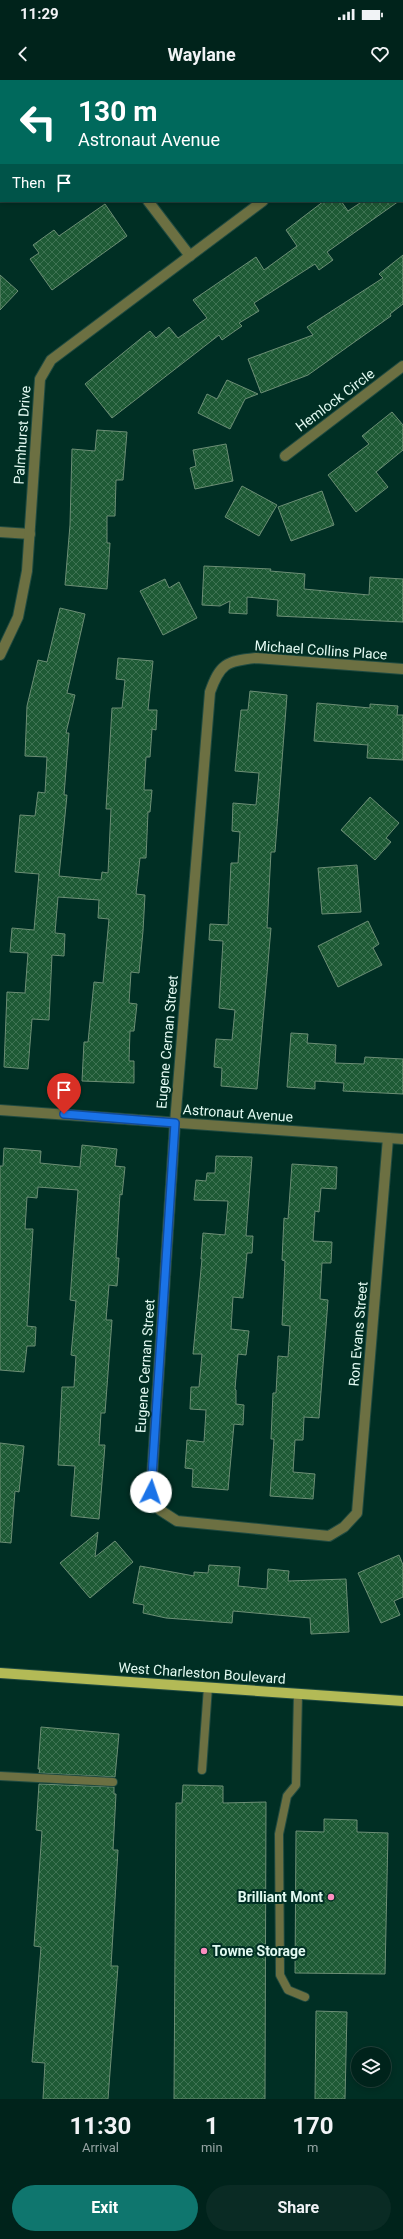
<!DOCTYPE html>
<html lang="en">
<head>
<meta charset="utf-8">
<style>
  body { margin:0; font-family:Roboto,sans-serif; background:#0a2b24; color:#f1f3f6; height:100vh; display:flex; flex-direction:column; font-size:15px; white-space:nowrap }
  * { box-sizing:border-box; margin:0 }
  p { font-size:13px; color:#95a4a3 }
  .icon { flex:none; width:22px; height:22px; fill:none; stroke:currentColor; stroke-width:2; stroke-linecap:round; stroke-linejoin:round }
  .map { position:relative; height:2019px; overflow:hidden }
  .drawer { display:flex; flex-direction:column; background:#00231b; flex:1 }
  .drawer>* { flex:none }
  .banner { position:absolute; left:0px; top:0px; width:403px; height:122px; box-shadow:0 2px 6px #0003,0 0 0 1px #22403a; background:#00695c; color:#fff; overflow:hidden }
  .buttons { position:absolute; left:351px; top:1967px; display:grid; gap:8px }
  .buttons a { display:grid; place-items:center; width:40px; height:40px; border-radius:50%; background:#00231b; box-shadow:0 2px 6px #0003,0 0 0 1px #22403a; font-size:20px }
  .pin { position:absolute; display:grid; place-items:center; width:34px; height:34px; color:#fff; margin:-41px -17px; border-radius:50% 50% 50% 0; rotate:-45deg; box-shadow:0 0 4px #0007 }
  .pin .icon { rotate:45deg }
  .me { position:absolute; width:44px; margin:-22px; rotate:4deg; stroke-linejoin:round; filter:drop-shadow(0 0 3px #0008) }
  .turn { display:flex; align-items:center; gap:14px; height:84px; padding:0 12px; font-size:18px }
  .turn .icon { width:52px; height:52px; stroke-width:2.5 }
  .turn b { display:block; font-size:28px; line-height:34px }
  .then { display:flex; align-items:center; height:38px; padding:0 12px; background:#0003; gap:8px; font-size:15px }
  .eta { display:flex; justify-content:space-evenly; align-items:center; height:68px; text-align:center }
  .eta b { font-size:24px; font-weight:700; line-height:28px }
  .cta { display:flex; gap:8px; margin-top:auto; padding:8px 12px }
  .cta a { flex:1; height:46px; border-radius:24px; background:#0f766e; color:#fff; font-size:16px; font-weight:700; line-height:46px; text-align:center }
  .cta a+a { background:#0a2b24; color:#f1f3f6 }
  .status { display:flex; justify-content:space-between; align-items:center; height:28px; padding:0 20px; background:#00231b; direction:ltr }
  .status svg { height:11px; fill:currentColor }
  header { display:flex; justify-content:space-between; align-items:center; height:52px; padding:0 12px; background:#00231b; font-size:18px; font-weight:700 }
  .map>svg:first-child { display:block }
</style>
</head>
<body>
<div class="status"><b>11:29</b><svg viewBox="0 0 49 12"><path d="M0 12V9h3v3zM5 12V6h3v6zM10 12V3h3v9zM15 12V0h3v12zM26 1h20v11H26zM47 4h2v5h-2z"/></svg></div>
<header><svg class="icon" aria-label="back" viewBox="0 0 24 24"><path d="M15 5l-7 7 7 7"/></svg>Waylane<svg class="icon" aria-label="heart" viewBox="0 0 24 24"><path d="M12 20l-8-8c-3-5 5-10 8-4 3-6 11-1 8 4z"/></svg></header>
<div class="map">
<svg width="403" height="2019" viewBox="0 0 403 2019">
  <defs>
    <pattern id="building-cross-hatch" width="8" height="8" patternUnits="userSpaceOnUse"><rect width="8" height="8" fill="#1e5a35"/><path d="M0 0l8 8M0 8l8-8" fill="none" stroke="#3e7353"/></pattern>
  </defs>
  <rect width="100%" height="100%" fill="#002f24"/>
  <g fill="url(#building-cross-hatch)" stroke="#6c8e75">
    <polygon points="324,121 341,121 348,131 363,121 399,121 327,172 333,180 319,190 315,184 254,223 259,231 239,243 242,246 222,260 219,255 112,338 85,304 150,251 156,258 169,247 178,258 207,238 193,220 256,177 264,190 297,166 286,150"/>
    <polygon points="105,124 127,156 52,210 30,179 39,173 33,165 54,150 59,156"/>
    <polygon points="403,175 403,224 390,234 391,236 308,295 261,313 248,279 313,255 307,247 383,198 379,194"/>
    <polygon points="0,195 18,211 0,230"/>
    <polygon points="227,300 258,314 245,319 230,349 198,333 207,314 217,319"/>
    <polygon points="392,332 403,345 403,370 376,392 388,407 356,432 328,395 369,364 362,356"/>
    <polygon points="97,350 127,352 123,400 116,400 115,436 107,436 107,463 110,463 107,509 65,505 70,445 72,369 95,371"/>
    <polygon points="226,364 233,401 195,409 190,388 196,386 193,370"/>
    <polygon points="242,406 277,425 259,456 225,437"/>
    <polygon points="322,411 334,445 291,461 278,427"/>
    <polygon points="204,486 271,489 270,491 305,494 304,509 369,515 370,497 403,499 403,542 277,536 278,520 247,517 247,534 229,533 230,521 220,526 202,525"/>
    <polygon points="165,499 169,508 179,502 197,538 163,555 140,511"/>
    <polygon points="60,528 85,534 67,613 75,615 66,653 69,653 64,715 67,715 59,796 101,800 102,792 108,793 111,729 106,729 112,628 122,628 125,600 116,599 118,578 153,581 148,630 157,630 156,650 152,649 150,677 146,677 144,710 152,710 150,732 148,732 146,778 140,778 136,814 145,815 143,851 139,893 131,892 129,923 137,924 134,951 130,951 129,981 134,981 134,1003 82,1001 84,962 88,962 94,902 103,903 109,839 98,838 99,820 58,817 55,853 65,854 64,876 52,875 49,940 32,939 28,989 4,987 7,912 25,913 28,873 10,872 12,848 34,850 39,794 15,792 20,735 35,736 38,712 45,713 47,677 25,676 27,626 38,580 47,582"/>
    <polygon points="250,611 287,615 275,772 271,772 267,848 271,848 257,1009 221,1006 222,988 214,987 216,959 232,960 235,930 219,928 223,861 209,860 210,844 228,845 231,783 238,783 240,752 232,751 233,723 256,725 259,693 235,691 241,630 248,630"/>
    <polygon points="317,623 370,628 370,624 398,626 397,635 403,635 403,680 367,678 368,665 314,661"/>
    <polygon points="370,717 399,743 386,758 391,762 375,780 341,750"/>
    <polygon points="357,785 361,832 322,834 318,788"/>
    <polygon points="368,841 379,864 373,868 382,885 338,907 318,866"/>
    <polygon points="291,953 308,954 307,963 336,965 335,983 364,984 365,977 403,979 403,1014 343,1011 344,1003 315,1001 315,1009 287,1007"/>
    <polygon points="82,1065 117,1069 115,1086 125,1087 122,1115 120,1114 116,1178 119,1178 117,1206 109,1205 106,1240 112,1240 105,1333 101,1333 99,1365 105,1365 99,1439 71,1436 75,1386 58,1385 62,1307 74,1307 76,1276 71,1275 76,1221 70,1220 78,1110 38,1107 37,1118 27,1117 25,1149 33,1149 27,1246 36,1247 35,1266 27,1266 24,1292 0,1290 0,1086 3,1086 4,1068 41,1071 40,1083 80,1087"/>
    <polygon points="216,1076 252,1077 246,1156 253,1156 252,1173 247,1173 243,1218 233,1217 231,1249 249,1251 246,1275 238,1274 235,1309 236,1310 236,1324 244,1325 243,1345 234,1344 228,1410 192,1407 193,1389 185,1388 187,1360 204,1362 206,1330 190,1329 191,1307 199,1307 202,1274 193,1274 202,1179 201,1179 203,1153 225,1155 228,1121 194,1120 196,1100 206,1101 207,1093 215,1093"/>
    <polygon points="292,1084 337,1087 336,1109 321,1108 319,1132 315,1131 313,1161 332,1162 331,1183 322,1183 320,1219 328,1220 319,1338 304,1337 303,1360 295,1360 293,1392 315,1394 313,1419 270,1416 274,1359 271,1359 273,1313 276,1313 278,1276 288,1277 290,1246 282,1245 285,1181 282,1180 284,1138 288,1139"/>
    <polygon points="0,1363 24,1366 19,1412 15,1411 11,1463 0,1462"/>
    <polygon points="98,1452 95,1477 115,1461 133,1482 90,1518 60,1483"/>
    <polygon points="399,1475 403,1485 403,1517 394,1521 400,1535 381,1543 358,1493"/>
    <polygon points="209,1485 240,1487 238,1506 267,1509 268,1489 289,1491 288,1501 346,1499 349,1552 311,1554 310,1538 233,1531 232,1543 166,1538 143,1533 144,1525 133,1523 140,1486 194,1496 194,1492 208,1493"/>
    <polygon points="41,1647 119,1654 115,1697 39,1693 40,1689 38,1689"/>
    <polygon points="39,1704 114,1707 114,1714 116,1714 113,1770 118,1770 111,1886 118,1886 108,2019 43,2019 45,1983 32,1982 41,1867 34,1866 42,1751 36,1750"/>
    <polygon points="183,1705 223,1706 223,1723 266,1722 265,2019 174,2019 176,1723 182,1723"/>
    <polygon points="324,1739 357,1740 357,1752 388,1753 385,1894 295,1893 296,1751 324,1752"/>
    <polygon points="316,1931 347,1932 345,2019 315,2019"/>
  </g>
  <g fill="none" stroke-linecap="round" stroke-linejoin="round">
    <defs>
      <g id="service">
        <polyline points="298,1614 296,1705 287,1716 279,1754 280,1895 288,1910 305,1917"/>
        <polyline points="202,1690 208,1607"/>
        <polyline points="0,1696 113,1702"/>
      </g>
      <g id="minor">
        <polyline points="56,0 57,1"/>
        <polyline points="344,0 345,1"/>
        <polyline points="402,17 403,17"/>
        <polyline points="148,121 190,176"/>
        <polyline points="285,376 403,286"/>
        <polyline points="0,452 30,454"/>
        <polyline points="0,575 18,537 27,491 40,299 51,280 263,121"/>
        <polyline points="0,1030 403,1059"/>
        <path d="M388,1058L357,1433L344,1447L329,1456L177,1441L160,1430L151,1412L175,1043L210,612C220,584 226,581 256,578L403,589"/>
      </g>
      <polyline id="primary" points="0,1593 403,1621"/>
    </defs>
    <use href="#service" stroke="#204b41" stroke-width="10"/>
    <use href="#minor" stroke="#204b41" stroke-width="12"/>
    <use href="#primary" stroke="#204b41" stroke-width="12"/>
    <use href="#service" stroke="#6c7042" stroke-width="8"/>
    <use href="#minor" stroke="#6c7042" stroke-width="10"/>
    <use href="#primary" stroke="#b3ba56" stroke-width="10"/>
  </g>
  <g fill="none" stroke-linecap="round" stroke-linejoin="round">
    <defs>
      <polyline id="route" points="64,1034 175,1043 151,1412"/>
    </defs>
    <use href="#route" stroke="#114b97" stroke-width="10"/>
    <use href="#route" stroke="#1a73e8" stroke-width="7"/>
  </g>
  <g fill="#fd8ec0" stroke="#002f24" stroke-width="1.5">
    <circle cx="331" cy="1817" r="4"/>
    <circle cx="204" cy="1871" r="4"/>
  </g>
  <g text-anchor="middle" dominant-baseline="central" stroke-width="4" stroke-linejoin="round" paint-order="stroke">
    <g font-size="14" fill="#e2faf2" stroke="#002f24">
      <text transform="translate(335 320) rotate(-37)">Hemlock Circle</text>
      <text transform="translate(22 355) rotate(-86)">Palmhurst Drive</text>
      <text transform="translate(321 570) rotate(4)">Michael Collins Place</text>
      <text transform="translate(167 962) rotate(-85)">Eugene Cernan Street</text>
      <text transform="translate(238 1033) rotate(4)">Astronaut Avenue</text>
      <text transform="translate(358 1254) rotate(-85)">Ron Evans Street</text>
      <text transform="translate(145 1286) rotate(-86)">Eugene Cernan Street</text>
      <text transform="translate(202 1593) rotate(4)">West Charleston Boulevard</text>
    </g>
    <g font-size="14" font-weight="bold" fill="#e2faf2" stroke="#002f24" text-anchor="end">
      <text x="323" y="1817">Brilliant Mont</text>
      <text x="212" y="1871" text-anchor="start">Towne Storage</text>
    </g>
  </g>
</svg>
<div class="buttons">
<a><svg class="icon" aria-label="layers" viewBox="0 0 24 24"><path d="M12 4l9 5-9 5-9-5zM3 14l9 5 9-5"/></svg></a>
</div>
<div class="pin" style="left:64px;top:1034px;background:#d93025"><svg class="icon" aria-label="arrive" viewBox="0 0 24 24"><path d="M6 21V4h12l-3 4 3 4H6"/></svg></div>
<svg class="me" style="left:151px;top:1412px" viewBox="-20 -20 40 40"><circle r="19" fill="#fff"/><path d="M0-13L10 11 0 6-10 11z" fill="#1a73e8"/></svg>
<div class="banner">
<div class="turn"><svg class="icon" aria-label="left" viewBox="0 0 24 24"><path d="M17 20v-9H6M10 6l-5 5 5 5"/></svg><div><b>130 m</b>Astronaut Avenue</div></div>
<div class="then">Then<svg class="icon" aria-label="arrive" viewBox="0 0 24 24"><path d="M6 21V4h12l-3 4 3 4H6"/></svg></div>
</div>
</div>
<section class="drawer">
<div class="eta">
<div><b>11:30</b><p>Arrival</p></div>
<div><b>1</b><p>min</p></div>
<div><b>170</b><p>m</p></div>
</div>
<div class="cta"><a>Exit</a><a>Share</a></div>
</section>
</body>
</html>
